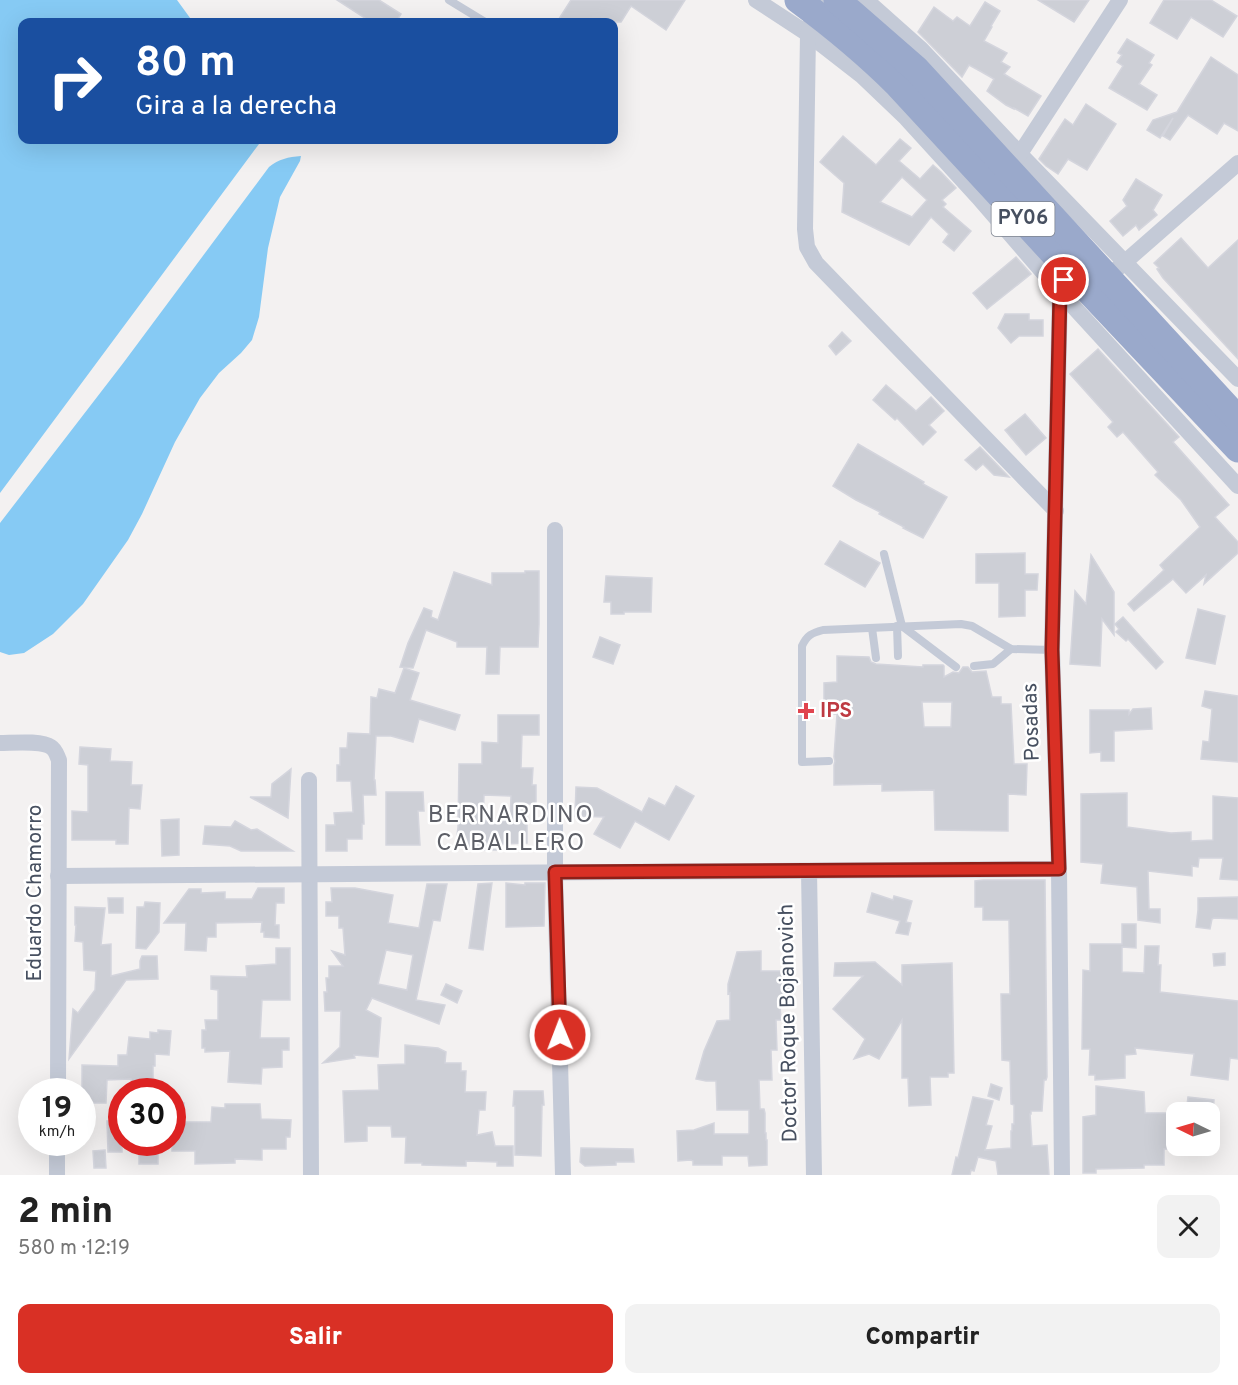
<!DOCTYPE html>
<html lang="es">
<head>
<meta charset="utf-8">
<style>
  body { margin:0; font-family:Overpass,sans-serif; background:#f2f2f2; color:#222; height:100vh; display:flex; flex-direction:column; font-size:22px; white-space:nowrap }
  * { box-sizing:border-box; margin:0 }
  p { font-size:20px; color:#767676 }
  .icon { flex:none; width:33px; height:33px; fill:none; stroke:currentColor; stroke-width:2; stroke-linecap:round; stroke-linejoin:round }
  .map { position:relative; height:1175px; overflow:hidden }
  .panel { display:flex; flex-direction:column; background:#fff; flex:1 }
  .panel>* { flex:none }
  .hud { position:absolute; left:18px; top:18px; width:600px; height:126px; border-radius:12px; box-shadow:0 6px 24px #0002; background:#1a4fa0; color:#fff; overflow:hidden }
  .needle { width:39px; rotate:275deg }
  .tools { position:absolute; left:1166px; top:1102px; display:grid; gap:12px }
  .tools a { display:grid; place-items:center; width:54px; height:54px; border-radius:12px; background:#fff; box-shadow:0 6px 24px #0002; font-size:30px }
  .speed { position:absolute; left:18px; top:1078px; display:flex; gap:12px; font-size:30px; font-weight:700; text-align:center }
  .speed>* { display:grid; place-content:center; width:78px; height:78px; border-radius:50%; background:#fff; box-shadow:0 6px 24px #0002; line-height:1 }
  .speed small { font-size:15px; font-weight:400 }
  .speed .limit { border:9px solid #d22; background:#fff; color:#111 }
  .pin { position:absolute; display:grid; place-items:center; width:51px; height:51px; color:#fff; margin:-26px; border:3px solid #fff; border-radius:50%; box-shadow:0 2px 6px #0007 }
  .me { position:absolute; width:66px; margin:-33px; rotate:359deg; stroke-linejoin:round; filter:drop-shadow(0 0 4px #0008) }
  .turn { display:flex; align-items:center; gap:21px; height:126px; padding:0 18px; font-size:27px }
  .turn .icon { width:78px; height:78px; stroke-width:2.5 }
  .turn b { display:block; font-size:42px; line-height:51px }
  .round { display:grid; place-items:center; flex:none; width:63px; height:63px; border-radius:12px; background:#f2f2f2 }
  .head { display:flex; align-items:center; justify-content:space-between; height:102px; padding:0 18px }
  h1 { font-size:36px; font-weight:800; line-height:45px }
  .action { display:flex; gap:12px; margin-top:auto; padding:12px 18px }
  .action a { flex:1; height:69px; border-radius:12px; background:#d93025; color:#fff; font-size:24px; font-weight:800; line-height:69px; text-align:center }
  .action a+a { background:#f2f2f2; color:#222 }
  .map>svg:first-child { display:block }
</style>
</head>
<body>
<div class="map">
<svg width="1238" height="1175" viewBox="0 0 1238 1175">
  <rect width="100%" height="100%" fill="#f3f1f1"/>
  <g fill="#86caf4">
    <polygon points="0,0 177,0 193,22 22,22 22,140 262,140 0,493"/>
    <path d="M301,156L300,161L280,197L268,248L259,317L252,340L241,353L219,373L200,398L175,442L142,514L128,540L83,604L53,634L24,653L9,655L0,652V523L124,362L269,167C279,159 288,157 301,156Z"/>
  </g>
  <g fill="#cdcfd6" stroke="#d4d5dd" stroke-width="1.5" fill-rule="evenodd">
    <polygon points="337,0 379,0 401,14 396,22 371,22"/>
    <polygon points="571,0 685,0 666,30 631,6 621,22 557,22"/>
    <polygon points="1038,0 1089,0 1074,22"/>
    <polygon points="1164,0 1211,0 1237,16 1223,37 1191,17 1177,39 1150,23"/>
    <polygon points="985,2 1000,11 991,26 992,27 984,41 1007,53 1001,62 1010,67 1004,74 1041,96 1028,116 1014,108 1014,109 1006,105 987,91 994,79 980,71 969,65 962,77 918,32 934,7 953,21 957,17 970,26"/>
    <polygon points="1127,39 1154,55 1149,63 1152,65 1139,84 1157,95 1147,110 1109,88 1123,66 1117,62 1122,55 1118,53"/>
    <polygon points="1211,57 1238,75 1238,131 1224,123 1217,134 1188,115 1170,140 1163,136 1173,118 1160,138 1147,130 1153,120 1177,112"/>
    <polygon points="1086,104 1116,124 1087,170 1068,159 1058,174 1046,166 1039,159 1065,119 1073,125"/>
    <path d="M843,136L876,165L900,139L911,148L899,161L920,179L933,165L941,172L956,188L942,200L946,204L943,207L971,231L954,251L943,242L949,234L931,217L909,245L842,212L844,183L820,162ZM902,177L927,200L912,217L880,202Z"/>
    <polygon points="1136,179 1162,195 1153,210 1157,215 1139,230 1136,225 1123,236 1110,221 1127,206 1123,200"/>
    <polygon points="1181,238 1208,268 1238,240 1238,359 1163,278 1157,269 1159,268 1154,263"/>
    <polygon points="1016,257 1031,274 987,309 973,293"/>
    <polygon points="1005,314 1029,314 1029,320 1043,320 1043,336 1019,336 1011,343 998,328"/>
    <polygon points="842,332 851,341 836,355 829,346"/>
    <polygon points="1098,349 1179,437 1173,442 1229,505 1215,517 1238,542 1238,553 1204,584 1206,575 1186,593 1173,579 1134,611 1128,604 1164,570 1160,565 1200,527 1181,500 1155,475 1158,472 1123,432 1117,437 1108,427 1113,422 1070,374"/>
    <polygon points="886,385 916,411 931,397 944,411 929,425 936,432 923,445 897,418 895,420 873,400"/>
    <polygon points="1025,414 1046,438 1026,455 1005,430"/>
    <polygon points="858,444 924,482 923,484 947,497 923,538 903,528 904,527 879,514 880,512 856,500 833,486"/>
    <polygon points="980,447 1009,477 994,475 983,464 976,470 965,460"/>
    <polygon points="840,541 880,563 865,587 825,564"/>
    <polygon points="1025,553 1025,574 1038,574 1037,590 1025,590 1025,616 999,617 999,583 976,583 976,554"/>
    <polygon points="1091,555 1114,592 1114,635 1102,619 1100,666 1070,664 1075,591 1086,604"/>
    <polygon points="525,571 539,571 539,624 538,647 500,647 499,674 486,674 487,647 457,647 457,642 426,630 413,668 400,667 408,643 424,608 432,611 431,617 438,620 454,572 492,585 492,573 525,573"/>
    <polygon points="606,576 652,578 651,612 624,612 624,614 611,614 611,602 604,602"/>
    <polygon points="1198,609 1225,616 1215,664 1186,658"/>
    <polygon points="1123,617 1163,662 1156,669 1128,639 1126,641 1116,632 1119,629 1115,624"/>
    <polygon points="600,637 620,645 613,664 593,657"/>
    <path d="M837,656L869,657L871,662L876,664L923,667V665H943L944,666V677L953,672L959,673L963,667H968L972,672L986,671L992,697H1001V704H1011L1014,764H1027L1026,795L1008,794V831L935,830L934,790L882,791V784L834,785V765L835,761L834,757L837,714H824V683L837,682ZM922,702H952L951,727H924Z"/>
    <polygon points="404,668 419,673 410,700 460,715 455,730 419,719 413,742 391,736 376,736 374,780 375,780 376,795 363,795 364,824 362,824 362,839 347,839 347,851 326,851 326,825 335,825 334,813 353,812 351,781 337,781 337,765 340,765 340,748 347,748 348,733 370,734 371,697 377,698 379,689 395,693"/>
    <polygon points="1205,691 1238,696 1238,762 1201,759 1203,741 1209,742 1212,709 1202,706"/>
    <polygon points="1151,708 1152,729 1114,731 1114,761 1101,761 1101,752 1090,753 1090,710 1129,710 1129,714 1133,709"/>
    <path d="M498,715H539V735H522L521,768H533L532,785H536V804H527V843L502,844V850H485L456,845L458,827L459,764H482V742L498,743ZM484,795L511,796L510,821H483Z"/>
    <polygon points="80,747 111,749 110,761 132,762 131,785 142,785 140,809 129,808 128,844 116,844 116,840 72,840 72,811 88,812 88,765 79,764"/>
    <polygon points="291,769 288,818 250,797 271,797 272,784"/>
    <polygon points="676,786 694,796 669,840 635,821 620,848 594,834 604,817 575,816 576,787 597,788 642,812 649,798 665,806"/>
    <polygon points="386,792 423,792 424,811 418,811 420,845 386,845"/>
    <polygon points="1127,793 1127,827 1171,833 1191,832 1191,841 1213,840 1213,796 1238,798 1238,880 1220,879 1223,858 1199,858 1198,867 1192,866 1192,876 1148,871 1149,909 1160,909 1160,923 1138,920 1137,887 1101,883 1103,864 1081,862 1081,794"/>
    <polygon points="179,819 179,855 162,856 161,820"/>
    <polygon points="235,821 251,830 257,829 293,851 241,851 230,846 203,844 205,826 231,827"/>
    <polygon points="983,880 1045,880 1047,1077 1046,1080 1044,1080 1042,1111 1031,1111 1031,1114 1030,1114 1032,1146 1047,1145 1049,1175 998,1175 996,1161 978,1157 974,1171 971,1170 970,1175 952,1175 956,1157 958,1158 973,1097 993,1101 986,1125 992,1126 985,1150 1011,1148 1011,1131 1012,1131 1012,1124 1014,1124 1014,1105 1011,1104 1010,1061 1002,1060 1001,994 1010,994 1009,920 983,920 983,907 975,907 975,881"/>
    <polygon points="492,883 483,950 469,948 478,884"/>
    <polygon points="506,883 525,885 525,883 545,883 544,926 506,927"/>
    <path d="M427,884H447L440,921L433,920L416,1000L445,1005L439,1024L372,998L366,1010L381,1018L378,1057L354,1055L355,1058L323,1063L340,1047L341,1011H325L324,992H327L326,978H329V966H343L332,951L345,955L343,928H339V916H326V902H332L331,888H355L393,895L388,923L419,928ZM386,950L413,955L407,990L378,984Z"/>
    <polygon points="258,888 284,888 284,903 276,903 275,925 279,925 279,938 264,937 264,932 261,932 262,922 216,923 216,937 207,937 206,951 185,950 186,923 164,923 189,889 201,889 201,893 225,892 225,899 252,899"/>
    <polygon points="872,893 893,900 894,896 912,901 906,922 911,923 908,935 896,933 900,921 867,912"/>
    <polygon points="1238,897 1238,919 1214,918 1212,919 1210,929 1196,927 1198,910 1198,898"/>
    <polygon points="108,898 123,898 123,913 109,913"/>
    <polygon points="145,902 160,903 159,932 146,949 136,948 137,907 144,907"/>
    <polygon points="75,907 105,908 101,945 111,944 111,976 140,969 140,961 142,956 157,956 158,979 126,980 69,1059 73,1009 78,1013 95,990 96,971 84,970 83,942 75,941 76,925 75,925"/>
    <polygon points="1122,924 1136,924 1136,948 1122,947 1122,972 1144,973 1145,946 1159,946 1158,965 1161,965 1160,992 1238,1001 1238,1059 1230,1058 1228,1080 1191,1075 1194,1054 1135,1048 1136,1054 1125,1055 1125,1078 1095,1080 1095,1075 1089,1075 1090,1049 1082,1049 1083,970 1090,971 1090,944 1122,944"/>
    <polygon points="276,948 290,948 290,1000 262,1000 260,1038 289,1038 289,1050 282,1050 282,1067 262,1068 261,1084 228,1082 230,1051 205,1052 205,1048 202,1048 202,1030 206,1030 205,1020 218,1020 218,990 211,989 211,976 247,977 246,966 276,964"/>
    <polygon points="761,951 761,971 789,971 790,1004 780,1004 781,1020 776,1020 777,1050 771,1050 772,1080 759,1080 760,1109 764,1109 765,1113 765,1133 766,1133 766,1140 767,1140 767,1165 749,1166 748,1156 722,1156 722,1165 693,1165 693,1161 691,1160 678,1161 677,1131 694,1130 714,1123 714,1134 748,1134 749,1133 749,1110 717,1110 716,1081 706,1081 696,1079 704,1051 717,1021 730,1020 730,993 728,994 728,984 737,952"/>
    <polygon points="1225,953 1225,965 1214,966 1213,954"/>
    <polygon points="875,962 902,985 902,965 952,963 954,1073 948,1073 948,1077 930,1077 931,1105 909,1106 908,1078 902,1078 902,1020 879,1059 869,1054 854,1059 865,1039 833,1009 863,976 834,976 835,963"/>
    <polygon points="446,984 462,991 457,1003 441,995"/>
    <polygon points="158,1030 171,1031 169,1055 155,1054 155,1066 153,1066 153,1087 132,1089 131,1079 107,1080 106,1103 82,1103 82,1065 118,1066 118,1055 127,1055 129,1037 150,1039 150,1032 158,1033"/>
    <polygon points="405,1045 438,1048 446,1052 445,1063 461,1063 461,1071 466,1071 465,1092 486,1092 485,1110 479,1110 477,1135 492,1132 495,1146 513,1146 513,1166 497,1166 497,1162 466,1161 466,1166 460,1166 422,1165 422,1163 405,1163 406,1137 392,1137 391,1126 367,1126 367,1141 345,1142 343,1091 379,1090 378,1065 405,1064"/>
    <polygon points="991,1084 1002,1088 999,1100 988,1096"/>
    <polygon points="1096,1086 1144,1092 1145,1113 1171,1113 1172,1149 1164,1149 1164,1165 1144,1165 1144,1168 1096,1169 1096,1173 1083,1173 1083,1117 1096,1115"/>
    <polygon points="514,1091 543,1091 544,1105 542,1105 541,1156 515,1155 515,1106 513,1106"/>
    <polygon points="1188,1097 1214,1100 1213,1113 1186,1113"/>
    <polygon points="172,1103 184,1103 184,1122 211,1122 212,1107 225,1108 225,1104 260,1104 261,1119 291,1120 290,1137 286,1137 286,1149 262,1149 262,1160 235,1159 235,1163 195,1164 195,1151 172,1151"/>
    <polygon points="107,1121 122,1121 122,1152 108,1152"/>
    <rect x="139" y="1143" width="19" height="21"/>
    <polygon points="581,1148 633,1149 634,1162 616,1162 616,1165 585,1166 580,1162"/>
    <polygon points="105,1150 106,1168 94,1168 93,1151"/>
  </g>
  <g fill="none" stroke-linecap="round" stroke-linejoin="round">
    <g stroke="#c4cad7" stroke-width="8">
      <polyline points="449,0 485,22"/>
      <polyline points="884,554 902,626 956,667"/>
      <polyline points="897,626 898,656"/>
      <polyline points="872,628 876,658"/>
      <polyline points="974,666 993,664 1011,649"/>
      <path d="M829,761L802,762V646C807,635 812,633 823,630L961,624L972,626L1011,649L1052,650"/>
    </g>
    <g stroke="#c4cad7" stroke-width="16">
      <polyline points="756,0 808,34 862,76 906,118 978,197 1060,292 1238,486"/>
      <polyline points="822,0 814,12 808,34 805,229 807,247 816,263 1056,511"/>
      <polyline points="866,0 921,49 1020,154 1238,379"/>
      <polyline points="1014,163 1120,0"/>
      <polyline points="1117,269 1238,163"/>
      <polyline points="555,530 555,872 563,1175"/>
      <path d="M0,743C12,743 41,740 51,747C56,750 57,756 59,760L58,1092"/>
      <polyline points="309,780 311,1175"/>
      <polyline points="809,871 814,1175"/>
      <polyline points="58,876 1059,869"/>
      <polyline points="57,1175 57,1143"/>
      <polyline points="1062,1175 1059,869 1052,650 1060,292 1068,269"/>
    </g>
    <g stroke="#9aa9cb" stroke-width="27">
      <path d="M798,0C833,26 867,54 898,85L1068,269L1238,449"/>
      <polyline points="837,0 916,69 1238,419"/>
    </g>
  </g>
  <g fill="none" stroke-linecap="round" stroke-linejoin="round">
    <defs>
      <polyline id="route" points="560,1035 555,872 1059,869 1052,650 1060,292 1064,280"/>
    </defs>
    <use href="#route" stroke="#8d1f18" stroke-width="15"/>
    <use href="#route" stroke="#d93025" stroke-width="10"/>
  </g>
  <path fill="#e0444e" stroke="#fff" stroke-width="2" d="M803 702h6v6h6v6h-6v6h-6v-6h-6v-6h6z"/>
  <g text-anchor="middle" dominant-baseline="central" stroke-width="5" stroke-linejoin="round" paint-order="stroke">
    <rect fill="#fff" stroke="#7e8490" stroke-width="1.5" x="991.5" y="202" width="63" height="34" rx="4.5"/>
    <g font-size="20" font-weight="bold" fill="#475060">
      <text x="1023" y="219">PY06</text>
    </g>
    <g font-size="21" font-weight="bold" fill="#be3a42" stroke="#fff" text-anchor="start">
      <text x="820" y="711">IPS</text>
    </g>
    <g font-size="21" fill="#475060" stroke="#fff">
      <text transform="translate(1032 722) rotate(-92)">Posadas</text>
      <text transform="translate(35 893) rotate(-90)">Eduardo Chamorro</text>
      <text transform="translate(789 1023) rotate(-91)">Doctor Roque Bojanovich</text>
    </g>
    <g font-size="24" letter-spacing="1.5" fill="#5d5f67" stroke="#fff">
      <text x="511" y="816">BERNARDINO<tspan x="511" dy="28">CABALLERO</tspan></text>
    </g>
  </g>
</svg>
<div class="tools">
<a><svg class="needle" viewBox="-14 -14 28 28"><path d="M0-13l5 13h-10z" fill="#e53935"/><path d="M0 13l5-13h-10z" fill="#767676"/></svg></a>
</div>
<div class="speed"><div>19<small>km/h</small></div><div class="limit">30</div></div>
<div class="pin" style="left:1064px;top:280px;background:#d93025"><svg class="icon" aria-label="arrive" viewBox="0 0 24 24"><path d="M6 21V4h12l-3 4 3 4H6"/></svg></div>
<svg class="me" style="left:560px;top:1035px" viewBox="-20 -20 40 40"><circle r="17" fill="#d93025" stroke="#fff" stroke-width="3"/><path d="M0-11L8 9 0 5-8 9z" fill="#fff"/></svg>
<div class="hud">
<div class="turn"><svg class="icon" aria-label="right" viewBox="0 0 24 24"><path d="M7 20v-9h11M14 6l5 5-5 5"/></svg><div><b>80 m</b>Gira a la derecha</div></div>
</div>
</div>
<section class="panel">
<div class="head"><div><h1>2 min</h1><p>580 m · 12:19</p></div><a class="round"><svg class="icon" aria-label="close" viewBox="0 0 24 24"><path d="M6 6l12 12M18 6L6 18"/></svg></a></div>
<div class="action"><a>Salir</a><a>Compartir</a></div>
</section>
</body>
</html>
